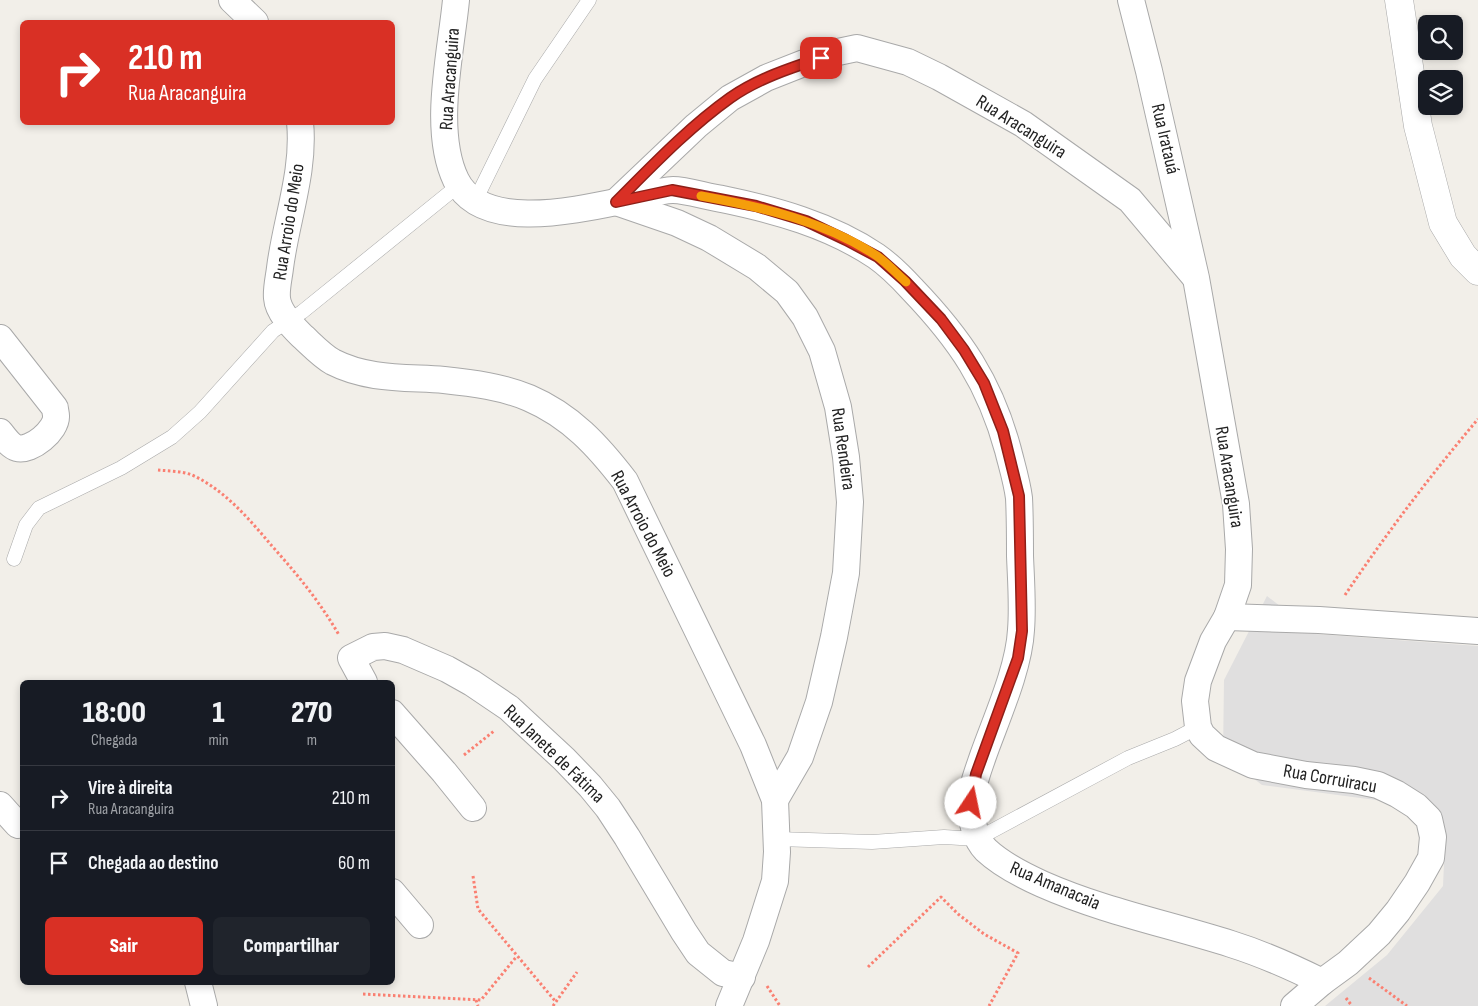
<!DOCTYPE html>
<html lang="pt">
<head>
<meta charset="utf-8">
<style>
  body { margin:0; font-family:"Sofia Sans Condensed",sans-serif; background:#20242c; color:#f1f3f6; height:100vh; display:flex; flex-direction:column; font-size:19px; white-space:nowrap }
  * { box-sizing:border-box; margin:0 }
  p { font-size:16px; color:#9ea1a6 }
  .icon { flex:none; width:28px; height:28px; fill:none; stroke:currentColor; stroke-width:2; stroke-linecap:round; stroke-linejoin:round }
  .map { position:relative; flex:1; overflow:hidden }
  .details { position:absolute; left:20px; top:680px; width:375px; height:305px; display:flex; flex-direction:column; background:#171b24; border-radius:8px; box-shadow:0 2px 8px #0003 }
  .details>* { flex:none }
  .top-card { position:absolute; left:20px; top:20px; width:375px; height:105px; border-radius:8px; box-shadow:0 2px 8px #0003; background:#d93025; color:#fff; overflow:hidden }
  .controls { position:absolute; left:1418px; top:15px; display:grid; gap:10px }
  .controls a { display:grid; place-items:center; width:45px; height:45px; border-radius:8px; background:#171b24; box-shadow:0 2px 8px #0003; font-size:25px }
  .pin { position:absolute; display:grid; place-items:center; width:42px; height:42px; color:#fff; margin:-21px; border-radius:10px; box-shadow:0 2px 8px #0006 }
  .me { position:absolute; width:55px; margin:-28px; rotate:11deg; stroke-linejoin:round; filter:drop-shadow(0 0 4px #0008) }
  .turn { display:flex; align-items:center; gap:18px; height:105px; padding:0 25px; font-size:22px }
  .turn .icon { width:65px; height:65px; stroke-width:2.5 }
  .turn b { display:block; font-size:35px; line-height:42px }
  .eta { display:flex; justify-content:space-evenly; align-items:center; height:85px; text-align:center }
  .eta b { font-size:30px; font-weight:800; line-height:35px }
  .button { display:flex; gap:10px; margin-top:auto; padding:10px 25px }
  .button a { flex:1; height:58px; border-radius:8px; background:#d93025; color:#fff; font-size:20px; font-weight:800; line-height:58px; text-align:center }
  .button a+a { background:#20242c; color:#f1f3f6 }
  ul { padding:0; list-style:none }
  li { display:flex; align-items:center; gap:15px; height:65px; padding:0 25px; border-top:1px solid #363941 }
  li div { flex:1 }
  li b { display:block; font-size:19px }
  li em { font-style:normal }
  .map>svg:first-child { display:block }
</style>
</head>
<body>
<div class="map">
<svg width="1478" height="1006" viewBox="0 0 1478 1006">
  <rect width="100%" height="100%" fill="#f2efe9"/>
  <polygon fill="#e0dfdf" points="1267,596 1316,634 1478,646 1478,1006 1325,1006 1387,955 1443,886 1445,841 1413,805 1262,785 1223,755 1224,680"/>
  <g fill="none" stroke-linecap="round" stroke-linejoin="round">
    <defs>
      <g id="service">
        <polyline points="475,201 535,79 589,0"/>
        <polyline points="14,559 26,525 39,508 121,468 172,437 200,412 273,331 302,312 459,185"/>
        <polyline points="777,839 872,842 944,837 977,839 1128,758 1175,739 1198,727"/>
      </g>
      <g id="minor">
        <polyline points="232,0 255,22"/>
        <path d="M456,0C451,53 432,130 456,180C484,237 592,206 641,197C651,194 663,190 673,190C687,190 707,197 722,199C775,210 830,225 876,256C889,265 901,277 912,289C960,339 990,383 1008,450C1012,466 1017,482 1019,498C1020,517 1020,537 1020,556C1021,581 1023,606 1021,630C1019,669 996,719 983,756C978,771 971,788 971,804C971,820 975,839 986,850C1002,865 1022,875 1042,884C1103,911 1168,924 1231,944C1263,954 1292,967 1322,982"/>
        <polyline points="1131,0 1149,71 1196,278 1236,504 1239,549 1238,585 1227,617 1213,641 1198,681 1195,701 1198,727 1202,735 1216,748 1253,765 1306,775 1354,780 1378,785 1397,794 1416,806 1429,819 1433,837 1431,858 1417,883 1398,911 1379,934 1348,963 1322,982 1294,1006"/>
        <path d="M300,122C305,171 286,220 280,268C279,277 276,289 277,298C278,312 292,326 301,335C311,344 322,356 333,362C368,380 407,377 444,380C473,383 503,387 529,398C571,416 598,446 625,481L753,745L775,800L777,852L775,881L756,941L729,1006"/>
        <polyline points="616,202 677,223 709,238 757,267 787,292 805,317 822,351 838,407 846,457 850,502 846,573 834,637 819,702 800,757 775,800"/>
        <polyline points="616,202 696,126 730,98 766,78 804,63 838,52 857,48 908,62 939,77 1023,124 1130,200 1194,276"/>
        <path d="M0,338L55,408C55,411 56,413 56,416C57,430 31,452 17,448C10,446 4,437 0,432"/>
        <polyline points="1227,617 1319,620 1478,631"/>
        <polyline points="364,682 351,658 373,647 385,646 403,650 447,669 472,683 509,708 564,759 590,786 608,808 627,837 684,932 698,953 723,973 742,977"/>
        <polyline points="392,713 444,772 473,808"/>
        <polyline points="0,805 18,825 22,823"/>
        <polyline points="392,892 420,925"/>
        <polyline points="198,982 204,1006"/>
      </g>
      <polyline id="tertiary" points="1399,0 1418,126 1443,223 1463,256 1478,271"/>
    </defs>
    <use href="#service" stroke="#a9a9a9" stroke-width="15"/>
    <use href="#minor" stroke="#a9a9a9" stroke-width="28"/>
    <use href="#tertiary" stroke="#a9a9a9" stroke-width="29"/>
    <g stroke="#fa8072" stroke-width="3" stroke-dasharray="2.5 2.5" stroke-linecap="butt">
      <path d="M158,470C169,471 182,471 192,475C225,490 249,519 272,546C297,574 320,602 339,635"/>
      <path d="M1345,595C1386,534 1430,476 1478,419"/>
      <polyline points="464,755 494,731"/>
      <polyline points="473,876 478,909 556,1002"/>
      <polyline points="868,967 941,897 958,914 984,934 1018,953 989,1006"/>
      <polyline points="1369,978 1407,1006"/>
      <polyline points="767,986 780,1006"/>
      <polyline points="363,994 481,1000 517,956"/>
      <polyline points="1346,998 1352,1006"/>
      <polyline points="476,1000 478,1006"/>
      <polyline points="553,1006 577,972"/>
    </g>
    <use href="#service" stroke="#fff" stroke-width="14"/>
    <use href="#minor" stroke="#fff" stroke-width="26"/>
    <use href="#tertiary" stroke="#fff" stroke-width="28"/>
  </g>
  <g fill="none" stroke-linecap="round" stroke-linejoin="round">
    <defs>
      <path id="route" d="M821,58C790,68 757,79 730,98C688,128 652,166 616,202L672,190L756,206L806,221L846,240L878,257L905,281L941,319L964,350L984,383L1003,431L1019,496L1022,631L1018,658L976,774L971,803"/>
    </defs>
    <use href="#route" stroke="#8d1f18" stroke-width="12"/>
    <use href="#route" stroke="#d93025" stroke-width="9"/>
    <path stroke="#f59e0b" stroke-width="9" d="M701,196C762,207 824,221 877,256C887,263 896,273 906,282"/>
  </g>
  <g text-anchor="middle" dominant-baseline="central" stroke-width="4" stroke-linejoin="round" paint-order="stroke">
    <g font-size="19" fill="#222" stroke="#fff">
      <text transform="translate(450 79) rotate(-86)">Rua Aracanguira</text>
      <text transform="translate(1021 127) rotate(32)">Rua Aracanguira</text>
      <text transform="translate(1165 139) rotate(77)">Rua Iratauá</text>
      <text transform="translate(289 222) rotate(-81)">Rua Arroio do Meio</text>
      <text transform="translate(843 449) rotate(82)">Rua Rendeira</text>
      <text transform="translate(1229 477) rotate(81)">Rua Aracanguira</text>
      <text transform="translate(643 524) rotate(62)">Rua Arroio do Meio</text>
      <text transform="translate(554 754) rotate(44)">Rua Janete de Fátima</text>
      <text transform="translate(1330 779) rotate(10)">Rua Corruiracu</text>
      <text transform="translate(1055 886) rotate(23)">Rua Amanacaia</text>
    </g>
  </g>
</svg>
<div class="controls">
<a><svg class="icon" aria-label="search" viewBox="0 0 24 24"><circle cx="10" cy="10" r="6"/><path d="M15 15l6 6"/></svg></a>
<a><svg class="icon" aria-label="layers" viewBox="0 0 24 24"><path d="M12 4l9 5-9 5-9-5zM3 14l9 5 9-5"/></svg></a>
</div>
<div class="pin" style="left:821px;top:58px;background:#d93025"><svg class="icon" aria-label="arrive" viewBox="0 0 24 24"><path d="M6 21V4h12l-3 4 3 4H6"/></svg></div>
<svg class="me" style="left:971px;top:803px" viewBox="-20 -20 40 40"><circle r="19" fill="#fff"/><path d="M0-13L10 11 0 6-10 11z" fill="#d93025"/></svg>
<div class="top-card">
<div class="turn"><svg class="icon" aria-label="right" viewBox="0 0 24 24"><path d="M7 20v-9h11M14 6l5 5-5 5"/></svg><div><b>210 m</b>Rua Aracanguira</div></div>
</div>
<section class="details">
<div class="eta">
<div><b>18:00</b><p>Chegada</p></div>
<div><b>1</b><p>min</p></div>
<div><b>270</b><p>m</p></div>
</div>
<ul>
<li><svg class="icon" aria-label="right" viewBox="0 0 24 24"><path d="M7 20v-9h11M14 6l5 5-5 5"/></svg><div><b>Vire à direita</b><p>Rua Aracanguira</p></div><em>210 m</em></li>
<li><svg class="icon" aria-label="arrive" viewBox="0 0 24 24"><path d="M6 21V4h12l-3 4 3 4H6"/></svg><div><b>Chegada ao destino</b></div><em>60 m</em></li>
</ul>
<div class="button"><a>Sair</a><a>Compartilhar</a></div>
</section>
</div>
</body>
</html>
